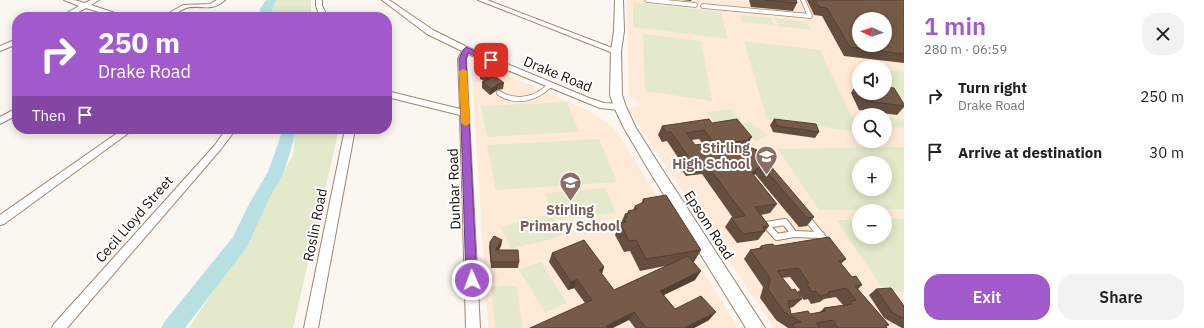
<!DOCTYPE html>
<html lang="en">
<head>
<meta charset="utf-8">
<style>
  body { margin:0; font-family:"IBM Plex Sans",sans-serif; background:#f2f2f2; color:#202124; height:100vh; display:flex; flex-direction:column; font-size:15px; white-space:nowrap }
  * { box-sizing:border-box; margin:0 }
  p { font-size:13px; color:#757577 }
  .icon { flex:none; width:22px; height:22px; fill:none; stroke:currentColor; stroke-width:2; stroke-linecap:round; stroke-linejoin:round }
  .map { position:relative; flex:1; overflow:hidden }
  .side { display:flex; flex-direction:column; background:#fff; width:300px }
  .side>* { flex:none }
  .top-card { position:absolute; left:12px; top:12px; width:380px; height:122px; border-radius:16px; box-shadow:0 2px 10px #0003; background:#a259cc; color:#fff; overflow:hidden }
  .needle { width:26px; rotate:273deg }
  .fabs { position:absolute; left:852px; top:12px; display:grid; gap:8px }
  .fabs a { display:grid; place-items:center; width:40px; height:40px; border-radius:50%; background:#fff; box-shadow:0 2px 10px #0003; font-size:20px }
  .pin { position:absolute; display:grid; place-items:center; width:34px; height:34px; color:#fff; margin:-17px; border-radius:8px; box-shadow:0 2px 6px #0006 }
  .me { position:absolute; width:44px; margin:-22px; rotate:358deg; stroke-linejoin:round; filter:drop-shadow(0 0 3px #0008) }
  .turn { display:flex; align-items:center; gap:14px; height:84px; padding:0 20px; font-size:18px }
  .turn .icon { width:52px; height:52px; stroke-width:2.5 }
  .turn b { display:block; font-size:28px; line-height:34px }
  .then { display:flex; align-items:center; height:38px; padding:0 20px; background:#0003; gap:8px; font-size:15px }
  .round { display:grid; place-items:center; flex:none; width:42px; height:42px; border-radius:16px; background:#f2f2f2 }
  .summary { display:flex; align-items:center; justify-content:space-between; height:68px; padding:0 20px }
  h1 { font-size:24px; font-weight:600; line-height:30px; color:#a259cc }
  .button { display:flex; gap:8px; margin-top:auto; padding:8px 20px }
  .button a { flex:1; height:46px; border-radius:16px; background:#a259cc; color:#fff; font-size:16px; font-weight:600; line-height:46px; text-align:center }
  .button a+a { background:#f2f2f2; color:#202124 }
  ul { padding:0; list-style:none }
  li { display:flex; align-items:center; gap:12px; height:56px; padding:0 20px }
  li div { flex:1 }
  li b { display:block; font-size:15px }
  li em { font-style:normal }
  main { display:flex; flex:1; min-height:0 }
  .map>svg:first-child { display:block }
</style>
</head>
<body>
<main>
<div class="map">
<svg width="904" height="328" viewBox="0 0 904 328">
  <rect width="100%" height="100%" fill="#fcf6f1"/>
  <g fill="#ffead7" fill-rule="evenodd">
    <path d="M627,0L904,1V328H774L628,109L640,105L629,96ZM859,19H885V45H859ZM859,67H885V93H859ZM859,115H885V141H859ZM859,163H885V189H859ZM859,211H885V237H859Z"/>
    <polygon points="472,75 507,75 591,112 613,127 629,151 738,328 488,328"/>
  </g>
  <g fill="#e3e9ca" fill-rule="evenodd">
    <polygon points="273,0 311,0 311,11 314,17 271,17 269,7"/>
    <polygon points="633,2 721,12 728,39 633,27"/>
    <polygon points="740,15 771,18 774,25 742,22"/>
    <polygon points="775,18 806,22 811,30 778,26"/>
    <polygon points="643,34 701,41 712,101 645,91"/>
    <polygon points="744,41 820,50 859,132 767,119"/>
    <polygon points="885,70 904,72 904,98 863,93 885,93"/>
    <polygon points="567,102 579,132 487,137 481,106"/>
    <polygon points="731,109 742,120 716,124 706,112"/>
    <polygon points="885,117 904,120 904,128 886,126"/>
    <polygon points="748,121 768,135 756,141 736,128"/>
    <polygon points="296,129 339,129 293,328 189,328 249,237 293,155"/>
    <polygon points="599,139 617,182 496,190 487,145"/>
    <path d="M904,147V209L819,210L778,149ZM859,163H885V189H859Z"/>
    <polygon points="605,188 616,213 553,219 545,193"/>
    <polygon points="550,214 562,236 511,249 501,227"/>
    <polygon points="885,219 904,219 904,292 886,293 836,220 859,220 859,237 885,237"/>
    <polygon points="541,262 567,303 545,312 519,270"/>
    <polygon points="491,286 517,286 522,328 495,328"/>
  </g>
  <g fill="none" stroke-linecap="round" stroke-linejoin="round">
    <g fill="#b7e0e3" fill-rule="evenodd">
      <polygon points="266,0 276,0 272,9 272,17 260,17 260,9"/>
      <polygon points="283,129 297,129 284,172 266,205 247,247 185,328 161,328 165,321 233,237 249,204 268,172"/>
    </g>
    <defs>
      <g id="service-far2">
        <polyline points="647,0 695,5"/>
        <polyline points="703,6 810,16 803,0"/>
        <polyline points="548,87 550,85"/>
      </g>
      <path id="service-far1" d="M499,93C515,104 536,99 549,86"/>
      <g id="service">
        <polyline points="806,217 827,243"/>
        <polygon points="785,222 794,234 777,237 766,225"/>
        <polyline points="794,234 821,235"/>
      </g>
      <g id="minor">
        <polygon points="64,0 74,0 85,3 91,0 99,0 91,5 127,17 115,17 86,8 69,17 60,17 79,6"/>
        <path d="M217,0H225C211,13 201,4 186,8C176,12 174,17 162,17L183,5L210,4Z"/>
        <polygon points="316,0 322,0 322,6 328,17 320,17 316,6"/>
        <polygon points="382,0 389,0 433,30 469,48 589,98 604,103 620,104 624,107 620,110 600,108 468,54 466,59 480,328 466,328 460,115 387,97 387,91 460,109 458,59 462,51 427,34"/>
        <polygon points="478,0 487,0 620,51 619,53 613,53"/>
        <polygon points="17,39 17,44 0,51 0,46"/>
        <polygon points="17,108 17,115 0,124 0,117"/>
        <polygon points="123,129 134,129 4,224 0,225 0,215"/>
        <polygon points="226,129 236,129 221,149 67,328 52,328 54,324 215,145"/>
        <polygon points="345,129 355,129 318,328 304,328"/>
      </g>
      <polygon id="tertiary" points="615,0 623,0 624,31 621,51 622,95 626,107 636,128 658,163 765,328 746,328 648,169 624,128 614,107 610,95 611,51 614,31"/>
    </defs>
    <use href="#service-far2" stroke="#a0866f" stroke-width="5.5"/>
    <use href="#service-far1" stroke="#a0866f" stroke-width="6"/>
    <use href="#service" stroke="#a0866f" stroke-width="8"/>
    <use href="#minor" stroke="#a0866f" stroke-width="2"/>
    <use href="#tertiary" stroke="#a0866f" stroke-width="2"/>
    <use href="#service-far2" stroke="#fff" stroke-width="4"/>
    <use href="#service-far1" stroke="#fff" stroke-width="4.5"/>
    <use href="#service" stroke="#fff" stroke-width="6"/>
    <use href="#minor" fill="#fff" fill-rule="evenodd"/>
    <use href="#tertiary" fill="#fff" fill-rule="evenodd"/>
  </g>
  <g fill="#654e3e" fill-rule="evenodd">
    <polygon points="681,0 692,0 691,1"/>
    <polygon points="749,0 796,0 797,3 793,11 751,7"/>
    <polygon points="807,0 904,0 904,63 844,56 822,16 814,15"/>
    <polygon points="480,65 490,78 504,83 503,89 497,90 490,95 482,88 482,82 484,81 480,79"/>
    <polygon points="857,83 859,84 859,93 885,93 904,104 904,107 897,115 859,110 851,93"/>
    <polygon points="774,119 819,132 815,138 773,132 770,125"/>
    <path d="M712,123L752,137L745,148L814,217L807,226L799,227L755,174L754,175L777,204L770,213L761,215L769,226L758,240L737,243L725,227L731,218H733L702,174L686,176L679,166L681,162L667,141L662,142L658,135L662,126ZM699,139L703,144L695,145L692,140Z"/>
    <polygon points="643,199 701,250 694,262 693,262 695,280 664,295 675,309 709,320 694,328 635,328 629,320 585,303 574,288 568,290 549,262 552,253 604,267 602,274 614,290 665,266 640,271 630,251 624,252 615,235 620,223 621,223 625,214 627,214 628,211 633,210 635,206 641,204"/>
    <polygon points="502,240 501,246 499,250 519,262 518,268 491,268 489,247 490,242"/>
    <path d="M761,246H774L846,259L841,264L852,277L862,285L858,289L889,325L886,327L887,328H788L776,320L760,298L763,287L744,259L750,250L759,248ZM790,277L800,290L797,292L804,300L808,299L811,304L820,302L824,299L836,297L843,305L824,308L819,313L810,314H791L790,308L793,307L802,299L792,290L782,278Z"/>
    <polygon points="876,289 904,306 904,328 902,328 884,318 869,295"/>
  </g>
  <g fill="#534032">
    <polygon points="498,84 497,90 490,95 491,89"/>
    <polygon points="761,165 755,174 746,182 752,173"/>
    <polygon points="502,240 501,246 495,256 495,250"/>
    <polygon points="604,267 601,276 599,270"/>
    <polygon points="701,271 695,280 655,299 660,291"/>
    <polygon points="577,279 574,288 568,290 571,282"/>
    <polygon points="634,312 629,320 613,328 605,328 606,326"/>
    <polygon points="716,312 709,320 694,328 684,328"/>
  </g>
  <g fill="#765b48" stroke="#534032" fill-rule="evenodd">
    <polygon points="765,0 796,0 797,3"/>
    <path d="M815,0H904V26H903L904,27V54L850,47L827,8L819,7ZM859,19H885V45H859Z"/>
    <polygon points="480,65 489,65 490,78 495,76 504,83 498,84 491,89 482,82 489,79 480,73"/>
    <polygon points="885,87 894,88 904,104 904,106 867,101 862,93 885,93"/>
    <path d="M709,119L712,123L737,119L752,137L748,138L750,140L734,142L732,146L734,148L737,149L752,148L757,150L814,217L807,218L761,165L752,173L777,204L755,207L769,226L763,227L765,231L743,234L731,218L745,216L707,165L691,167L683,156H688L671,132H666L662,126ZM704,130L714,143L695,145L686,133Z"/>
    <polygon points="774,119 816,124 819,132 777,126"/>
    <polygon points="666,195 701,250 646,259 636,240 629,241 620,223 626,222 624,218 627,218 625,214 630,213 628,211 637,209 635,206 644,202 643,199"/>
    <polygon points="494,236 502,240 495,250 518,250 519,262 491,262 490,242"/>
    <path d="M829,237L846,259L839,261L852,277L856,276L862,285L855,286L889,325H885L887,328H838L833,320L816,323L820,328H795L792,324L801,322L784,312L768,289L770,278L750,250L762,248L761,246L765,245L773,244L774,246ZM798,268L809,283H806L812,292L816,291L820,296L829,294L828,292L846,288L856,300L850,302L852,304L824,308L826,311L810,314L808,311L791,314L788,301L802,299L795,289L792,290L777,271Z"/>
    <polygon points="584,240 604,267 599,270 614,290 688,256 701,271 660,291 675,309 701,296 716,312 684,328 646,328 634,312 606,326 607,328 530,328 592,300 577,279 571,282 552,253"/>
    <polygon points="891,288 904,306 904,319 892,312 876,289"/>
  </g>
  <polygon fill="#a259cc" stroke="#693a85" points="466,47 495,60 491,62 489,62 468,53 466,59 477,280 476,284 472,285 468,284 466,280 459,59 463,50"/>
  <polygon fill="#f59e0b" points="463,69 467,71 470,123 466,126 461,123 459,71"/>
  <defs>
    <symbol id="school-pin" viewBox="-11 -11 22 30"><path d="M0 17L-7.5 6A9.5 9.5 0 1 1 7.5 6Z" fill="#8d6e63" stroke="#fff"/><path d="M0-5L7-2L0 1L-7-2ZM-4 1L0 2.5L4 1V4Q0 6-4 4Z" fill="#fff"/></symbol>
  </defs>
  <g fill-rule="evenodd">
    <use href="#school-pin" x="754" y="144" width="25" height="34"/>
    <use href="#school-pin" x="558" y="170" width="25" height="34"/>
  </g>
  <g text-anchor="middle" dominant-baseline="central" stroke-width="4" stroke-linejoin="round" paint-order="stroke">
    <g font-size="14" fill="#170e06" stroke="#fff">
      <text transform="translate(558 74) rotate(22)">Drake Road</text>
      <text transform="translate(454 189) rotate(-92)">Dunbar Road</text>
      <text transform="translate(134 219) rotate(-49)">Cecil Lloyd Street</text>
      <text transform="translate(315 225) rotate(-79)">Roslin Road</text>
      <text transform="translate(709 225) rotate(57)">Epsom Road</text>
    </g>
    <g font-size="14" font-weight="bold" fill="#785e54" stroke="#fff" text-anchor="end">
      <text x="750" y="148">Stirling<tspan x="750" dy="16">High School</tspan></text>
      <text x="570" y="210" text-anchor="middle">Stirling<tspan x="570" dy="16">Primary School</tspan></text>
    </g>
  </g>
</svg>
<div class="fabs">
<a><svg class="needle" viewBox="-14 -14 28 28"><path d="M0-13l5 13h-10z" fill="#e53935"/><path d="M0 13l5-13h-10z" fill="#757577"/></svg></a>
<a><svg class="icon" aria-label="sound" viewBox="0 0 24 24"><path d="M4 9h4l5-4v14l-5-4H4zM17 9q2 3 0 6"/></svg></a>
<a><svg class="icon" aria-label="search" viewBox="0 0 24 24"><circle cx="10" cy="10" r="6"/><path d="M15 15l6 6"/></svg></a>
<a>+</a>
<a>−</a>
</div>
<div class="pin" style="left:491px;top:60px;background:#d93025"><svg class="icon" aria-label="arrive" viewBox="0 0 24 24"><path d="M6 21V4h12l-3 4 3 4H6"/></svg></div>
<svg class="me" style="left:472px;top:280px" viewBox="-20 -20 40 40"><circle r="17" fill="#a259cc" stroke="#fff" stroke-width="3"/><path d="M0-11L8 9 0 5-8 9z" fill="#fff"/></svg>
<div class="top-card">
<div class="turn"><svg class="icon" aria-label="right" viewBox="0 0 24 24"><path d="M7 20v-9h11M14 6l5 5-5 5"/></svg><div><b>250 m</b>Drake Road</div></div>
<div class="then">Then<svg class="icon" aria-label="arrive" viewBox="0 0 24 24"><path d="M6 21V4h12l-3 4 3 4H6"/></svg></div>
</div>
</div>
<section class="side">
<div class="summary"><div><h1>1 min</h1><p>280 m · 06:59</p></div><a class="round"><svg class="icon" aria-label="close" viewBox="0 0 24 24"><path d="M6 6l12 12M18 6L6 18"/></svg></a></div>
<ul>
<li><svg class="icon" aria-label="right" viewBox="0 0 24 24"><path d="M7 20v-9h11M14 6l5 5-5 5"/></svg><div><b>Turn right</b><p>Drake Road</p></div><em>250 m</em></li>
<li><svg class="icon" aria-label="arrive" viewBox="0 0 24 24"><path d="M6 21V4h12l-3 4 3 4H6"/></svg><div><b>Arrive at destination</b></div><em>30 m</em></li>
</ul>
<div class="button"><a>Exit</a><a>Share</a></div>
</section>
</main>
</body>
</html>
